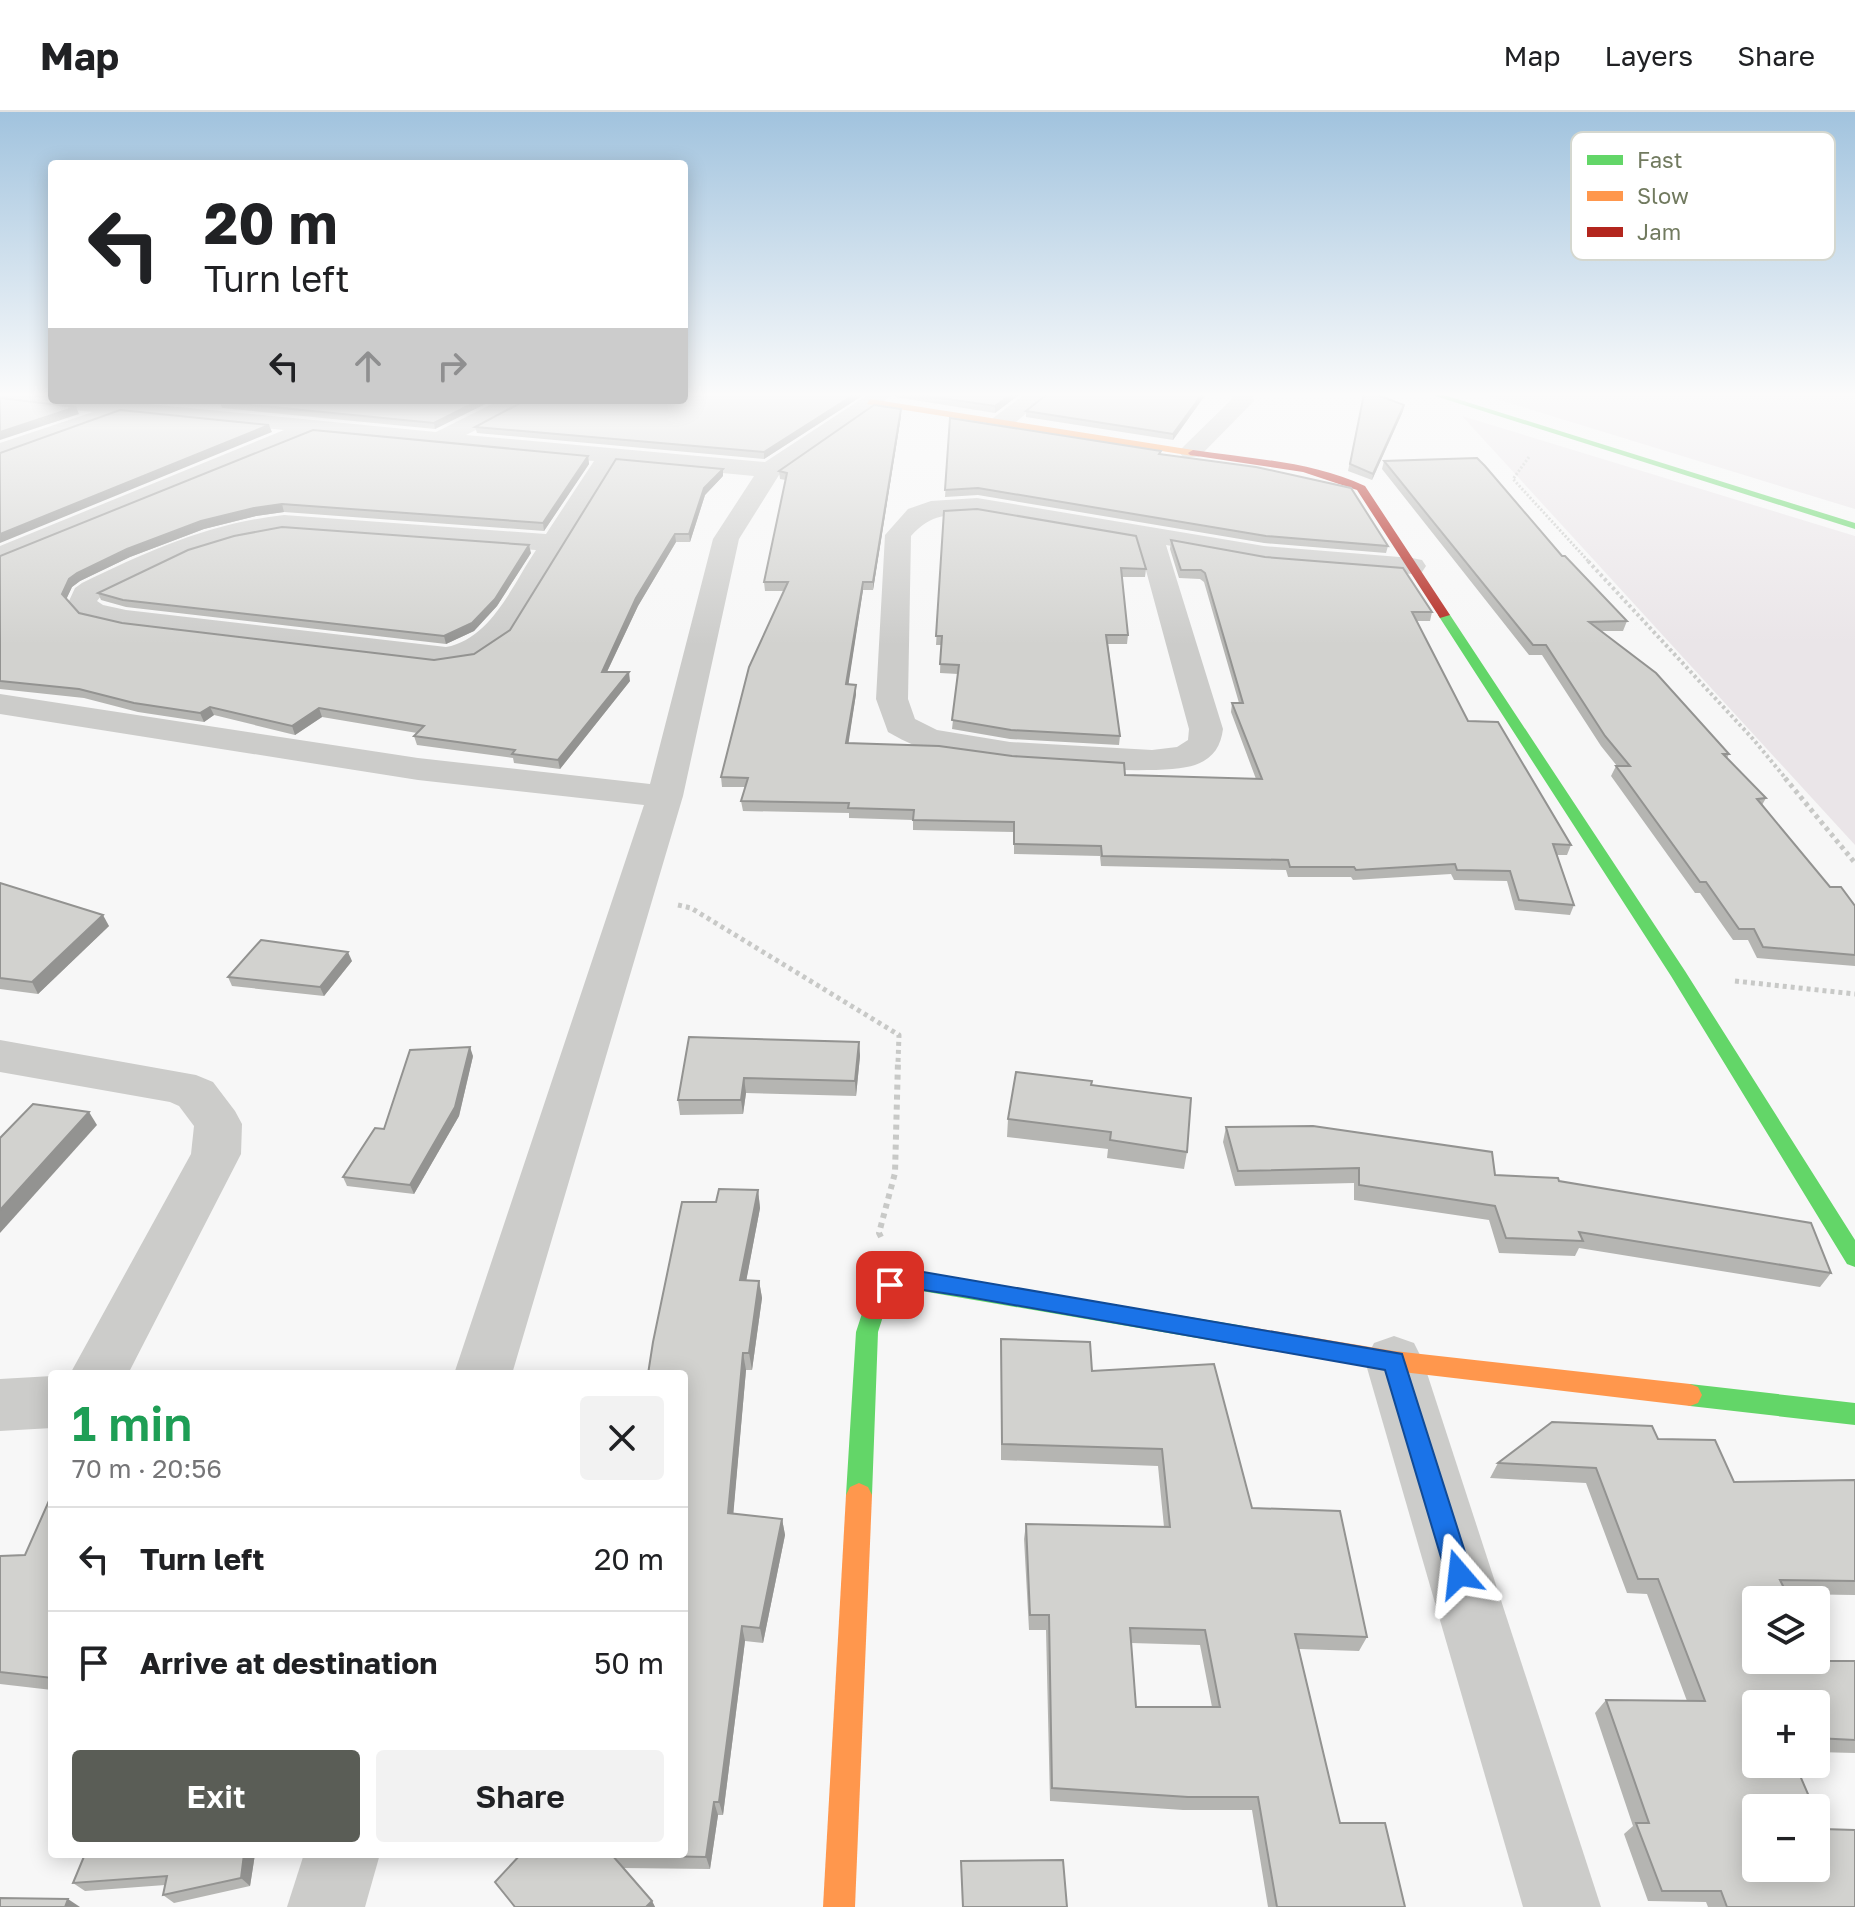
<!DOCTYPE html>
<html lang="en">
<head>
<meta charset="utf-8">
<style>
  body { margin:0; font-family:"Golos Text",sans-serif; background:#f2f2f2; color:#202124; height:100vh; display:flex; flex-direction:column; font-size:30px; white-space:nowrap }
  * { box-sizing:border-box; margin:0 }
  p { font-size:26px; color:#757577 }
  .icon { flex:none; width:44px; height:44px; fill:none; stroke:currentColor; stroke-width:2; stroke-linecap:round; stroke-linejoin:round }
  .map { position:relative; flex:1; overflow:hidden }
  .side { position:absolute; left:48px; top:1258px; width:640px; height:488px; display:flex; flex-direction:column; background:#fff; border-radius:8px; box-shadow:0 4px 20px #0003 }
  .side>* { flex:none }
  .guide { position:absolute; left:48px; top:48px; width:640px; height:244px; border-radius:8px; box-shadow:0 4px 20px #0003; background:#fff; color:#202124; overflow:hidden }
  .fabs { position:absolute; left:1742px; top:1474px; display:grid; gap:16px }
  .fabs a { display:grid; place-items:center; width:88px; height:88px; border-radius:8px; background:#fff; box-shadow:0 4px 20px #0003; font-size:40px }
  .pin { position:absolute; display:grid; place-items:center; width:68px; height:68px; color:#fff; margin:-34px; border-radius:16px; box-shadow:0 4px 12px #0006 }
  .me { position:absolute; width:88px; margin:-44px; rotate:343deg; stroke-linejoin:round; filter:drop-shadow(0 0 6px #0008) }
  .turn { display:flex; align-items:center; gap:28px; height:168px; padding:0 24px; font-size:36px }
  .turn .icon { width:104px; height:104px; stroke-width:2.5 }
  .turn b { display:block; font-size:56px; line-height:68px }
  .lanes { display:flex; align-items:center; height:76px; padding:0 24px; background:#0003; justify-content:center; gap:40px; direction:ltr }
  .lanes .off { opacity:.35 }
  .round { display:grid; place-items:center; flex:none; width:84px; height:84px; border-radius:8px; background:#f2f2f2 }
  .summary { display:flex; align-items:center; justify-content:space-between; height:136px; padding:0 24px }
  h1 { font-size:48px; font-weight:600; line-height:60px; color:#1e9e55 }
  .action { display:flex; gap:16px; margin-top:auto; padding:16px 24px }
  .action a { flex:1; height:92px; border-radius:8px; background:#5a5d56; color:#fff; font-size:32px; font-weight:600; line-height:92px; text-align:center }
  .action a+a { background:#f2f2f2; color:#202124 }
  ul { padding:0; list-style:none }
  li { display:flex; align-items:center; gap:24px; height:104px; padding:0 24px; border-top:2px solid #e0e0e0 }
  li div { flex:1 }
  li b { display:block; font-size:30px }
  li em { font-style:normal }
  header { display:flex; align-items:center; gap:48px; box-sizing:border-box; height:112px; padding:0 40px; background:#fff; border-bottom:2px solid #e0e0e0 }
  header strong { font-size:38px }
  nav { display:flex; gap:44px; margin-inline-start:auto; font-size:28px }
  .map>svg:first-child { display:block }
</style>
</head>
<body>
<header>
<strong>Map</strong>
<nav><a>Map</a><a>Layers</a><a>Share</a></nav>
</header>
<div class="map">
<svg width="1855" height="1795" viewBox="0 0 1855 1795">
  <rect width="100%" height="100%" fill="#f7f7f7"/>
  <g fill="#eae5e8">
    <polygon points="1480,282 1855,282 1855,397"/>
    <polygon points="1462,304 1855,424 1855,733"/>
  </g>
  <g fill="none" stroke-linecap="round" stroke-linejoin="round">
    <polyline stroke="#c8c9c7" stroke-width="3" stroke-dasharray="2 2" stroke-linecap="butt" points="1529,345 1513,367 1590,451"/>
    <polyline stroke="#c8c9c7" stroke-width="4" stroke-dasharray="3 3" stroke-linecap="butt" points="1588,449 1753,627 1787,668"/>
    <g stroke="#c8c9c7" stroke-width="5" stroke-dasharray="4 4" stroke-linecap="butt">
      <polyline points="1785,666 1855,751"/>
      <polyline points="678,793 691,796 899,923 898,951"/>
      <polyline points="1735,869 1855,882"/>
    </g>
    <polyline stroke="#c8c9c7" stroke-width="6" stroke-dasharray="5 5" stroke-linecap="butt" points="881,1125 879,1121 895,1061 898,949"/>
    <g fill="#ccccca" fill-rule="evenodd">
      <path d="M0,282L52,283V288H107L436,320L500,288H528L525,293L466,323L765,350L869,282H894L779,363L739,427L683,684L512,1262H454L644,693L418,668L0,602V582L418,646L650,672L713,427L754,364L616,351L509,525L474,548L437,554L126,516L83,506L68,491L75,476L82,471C148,439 210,411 284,403L546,422L594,349L436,336L315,322L0,452V434L284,318L122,302L0,346V331L93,300L0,290ZM284,419L536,438C513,472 491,527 446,535L126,498L103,493L97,489L102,483C161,453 217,426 284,419Z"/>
      <polygon points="1025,282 1049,282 1009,316 993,316 990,311 993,306"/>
      <polygon points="1233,282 1253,282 1254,289 1199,345 1183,345 1179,340 1183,335 1232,287"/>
      <path d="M977,386L1264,434L1412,446L1422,448L1426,454L1422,460L1412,462L1264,450L1166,433L1223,617C1221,634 1213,647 1195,653C1156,667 956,650 916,634C906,630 897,625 888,620L876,587L885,423L908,397L931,389ZM977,402L1138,429L1189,617L1188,628L1177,635L1152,638L1010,630L937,618L915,607L908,587L911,424C933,400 946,404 977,402Z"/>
      <polygon points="0,928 196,963 213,970 235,999 242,1012 241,1042 128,1262 70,1262 191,1042 194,1014 179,994 170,990 0,960"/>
      <polygon points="1394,1224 1414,1231 1423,1249 1601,1795 1523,1795 1365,1249 1374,1231"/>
      <polygon points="52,1264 52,1316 0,1319 0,1267"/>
      <polygon points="304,1742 380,1742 365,1795 287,1795"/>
    </g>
    <g fill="#63d668" fill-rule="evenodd">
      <polygon points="1429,282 1441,282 1855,411 1855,417"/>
      <polygon points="1444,499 1450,503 1685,859 1855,1128 1855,1155 1847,1152 1671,864 1438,503"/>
      <polygon points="900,1157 1244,1214 1252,1217 1255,1224 1252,1231 1244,1234 904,1176 886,1195 878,1220 872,1383 868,1391 859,1395 850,1391 846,1383 856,1220 868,1183 892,1160"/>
      <polygon points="1690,1272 1855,1291 1855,1313 1690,1294 1682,1291 1678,1283 1682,1275"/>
    </g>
    <g fill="#ff974d" fill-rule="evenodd">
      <polygon points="870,287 1193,338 1198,341 1193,344 867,292"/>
      <polygon points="1244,1214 1394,1239 1690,1272 1698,1275 1702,1283 1698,1291 1690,1294 1394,1259 1244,1234 1236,1231 1233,1224 1236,1217"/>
      <polygon points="859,1371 868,1375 872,1383 855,1795 823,1795 846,1383 850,1375"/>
    </g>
    <path fill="#b3261e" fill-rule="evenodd" d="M1193,338C1251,347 1311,349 1365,374L1450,503L1440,506L1357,378L1303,360L1190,343L1188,341Z"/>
  </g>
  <g fill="#b5b5b2" fill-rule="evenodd">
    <polygon points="684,282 865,282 764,347 477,321 475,315 525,290"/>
    <polygon points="895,282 1020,282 995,301 895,285"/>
    <polygon points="1206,282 1173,328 1026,305 1026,299"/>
    <polygon points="1364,282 1404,293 1403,299 1372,368 1348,359"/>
    <polygon points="493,288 435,317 222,296 220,290"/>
    <polygon points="901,297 901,304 873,478 863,478 848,572 856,573 856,582 848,631 1125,663 1256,667 1231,600 1232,591 1239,591 1204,470 1200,467 1179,466 1170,437 1171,428 1432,500 1430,509 1416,509 1468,609 1571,733 1567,743 1557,743 1574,793 1570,803 1515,798 1507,769 1454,768 1451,762 1353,768 1351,765 1288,765 1286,758 1101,754 1100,744 1014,742 1014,720 913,718 913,708 849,706 849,701 743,699 741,689 746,675 722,675 721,665 784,479 765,479 764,470 786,368 780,367 779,359"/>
    <polygon points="950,306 1161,339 1160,343 1388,434 1386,441 1264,431 978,383 945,385"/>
    <polygon points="313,318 588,344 589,352 544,419 284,400 256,404 204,417 130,445 80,469 72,475 66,487 79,501 122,511 434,548 474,542 510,518 723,364 705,383 690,430 676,430 638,494 607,560 630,569 560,657 514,651 513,646 417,633 414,624 417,621 322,605 295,623 214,603 204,610 138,600 84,586 0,577 0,444"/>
    <polygon points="1384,349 1562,444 1627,509 1623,519 1601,519 1729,642 1727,646 1766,686 1762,693 1830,775 1855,794 1855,854 1757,846 1748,828 1733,828 1700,781 1695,781 1611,664 1616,654 1617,654 1601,634 1542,543 1529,543 1382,357"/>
    <polygon points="944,399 1146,457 1145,465 1122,465 1128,523 1127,532 1108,532 1120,624 1119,633 1010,627 952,617 958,562 940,561 941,533 936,533"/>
    <polygon points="531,441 497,494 474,519 446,532 126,495 101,488 98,481"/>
    <polygon points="0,771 109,814 38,882 0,877"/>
    <polygon points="352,849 324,884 232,874 228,865"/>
    <polygon points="859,930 860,944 856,984 746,981 743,1002 680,1003 678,988"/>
    <polygon points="473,944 459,1004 414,1082 347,1074 343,1065 384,1017"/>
    <polygon points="1091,973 1187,1040 1184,1057 1107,1046 1108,1037 1007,1025 1008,1007"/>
    <polygon points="1226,1015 1495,1063 1559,1069 1831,1161 1820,1175 1579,1136 1575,1144 1499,1141 1489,1108 1354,1088 1354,1071 1235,1074 1223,1030"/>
    <polygon points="758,1078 760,1096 746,1169 759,1169 762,1186 752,1258 746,1258 733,1402 782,1407 785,1423 763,1531 745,1529 723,1703 718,1703 710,1757 623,1756 652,1789 655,1795 514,1795 521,1742 684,1742 716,1090"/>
    <path d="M1001,1227L1092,1259L1252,1396L1367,1525L1359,1539L1299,1537L1340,1711L1405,1795H1268L1252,1698H1183L1050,1689L1046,1518H1029L1024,1427L1026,1412L1164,1415L1158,1354L1001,1348ZM1131,1531L1200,1533L1212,1595H1136Z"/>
    <polygon points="1658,1327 1734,1370 1855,1368 1855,1483 1787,1482 1818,1549 1855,1549 1855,1641 1816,1640 1816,1592 1756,1592 1855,1795 1708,1795 1706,1790 1648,1789 1624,1722 1633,1714 1595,1601 1606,1588 1687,1589 1647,1482 1627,1481 1586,1371 1490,1366 1498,1351"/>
    <polygon points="52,1382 52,1578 0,1572 0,1444 25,1443"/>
    <polygon points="85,1742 255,1742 250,1774 174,1791 163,1783 165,1773 85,1779 73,1771"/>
  </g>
  <g fill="#939391">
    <polygon points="855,282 865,282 764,347 764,340"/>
    <polygon points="1012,282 1020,282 995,301 995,294"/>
    <polygon points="1202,282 1206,282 1173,328 1173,322"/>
    <polygon points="480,288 493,288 435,317 434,311"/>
    <polygon points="1404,293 1403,299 1372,368 1373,362"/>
    <polygon points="76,295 79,302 0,328 0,320"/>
    <polygon points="901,297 901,304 873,478 873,470"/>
    <polygon points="269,313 272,320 0,431 0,422"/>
    <polygon points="588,344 589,352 544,419 543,411"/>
    <polygon points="723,357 723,364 705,383 690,430 689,422 704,376"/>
    <polygon points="282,392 284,400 256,404 204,417 130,445 80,469 72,475 65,490 62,482 69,467 77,461 127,437 201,409 254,396"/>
    <polygon points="675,422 676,430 638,494 603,568 602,560 636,486"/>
    <polygon points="529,433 531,441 497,494 474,519 446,532 444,524"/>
    <polygon points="863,470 863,478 847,582 846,572"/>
    <polygon points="629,560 630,569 560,657 558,648"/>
    <polygon points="856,573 856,582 847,641 846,631"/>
    <polygon points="210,595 214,603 204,610 200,601"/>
    <polygon points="319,596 322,605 295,623 292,614"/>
    <polygon points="103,803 109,814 38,882 32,870"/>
    <polygon points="348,840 352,849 324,884 320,875"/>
    <polygon points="859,930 860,944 856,984 855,969"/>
    <polygon points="470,935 473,944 459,1004 414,1082 410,1073"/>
    <polygon points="744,966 746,981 743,1002 741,988"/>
    <polygon points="89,1000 97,1013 0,1121 0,1098"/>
    <polygon points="758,1078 760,1096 743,1186 740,1168"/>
    <polygon points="759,1169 762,1186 752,1258 749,1241"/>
    <polygon points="743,1241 746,1258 732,1417 728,1401"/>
    <polygon points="782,1407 785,1423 763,1531 760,1516"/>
    <polygon points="742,1514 745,1529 723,1703 719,1690"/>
    <polygon points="714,1690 718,1703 710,1757 706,1745"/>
    <polygon points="244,1742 255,1742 250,1774 241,1766"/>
    <polygon points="68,1787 80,1795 65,1795"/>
    <polygon points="652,1789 655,1795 646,1795"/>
  </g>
  <g fill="#d2d2cf" stroke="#939391" stroke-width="2" fill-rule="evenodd">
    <polygon points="684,282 855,282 764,340 475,315 526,288 684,288"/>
    <polygon points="914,282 1012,282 995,294"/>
    <polygon points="1047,282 1202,282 1173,322 1026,299"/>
    <polygon points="1364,282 1375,282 1404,293 1373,362 1350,352"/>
    <polygon points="0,286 76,295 0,320"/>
    <polygon points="224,288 480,288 434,311 220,290"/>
    <polygon points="874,293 901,297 873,470 863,470 846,572 856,573 846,631 939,634 1012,644 1124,651 1125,663 1262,667 1232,591 1243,591 1205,461 1201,458 1181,458 1171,428 1265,445 1403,456 1432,500 1412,500 1468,609 1498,610 1571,733 1553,732 1574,793 1519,788 1510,759 1457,758 1455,752 1356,758 1354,755 1290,755 1288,748 1102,744 1101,734 1014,732 1014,710 913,708 914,698 848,696 849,691 741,689 748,666 721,665 749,555 788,470 764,470 787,361 779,359"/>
    <polygon points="120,298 269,313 0,422 0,341"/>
    <polygon points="950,306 1161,339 1159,342 1256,355 1351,376 1388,434 1266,424 978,376 945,378"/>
    <polygon points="313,318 588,344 543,411 282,392 254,396 201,409 127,437 77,461 69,467 62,482 79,501 122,511 434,548 474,542 510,518 616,347 723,357 704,376 689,422 675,422 636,486 602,560 629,560 558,648 512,642 515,638 414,624 424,614 319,596 292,614 210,595 200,601 134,591 79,577 0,569 0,444"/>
    <polygon points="1477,346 1485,354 1562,444 1565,444 1627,509 1589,510 1656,561 1729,642 1723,642 1766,686 1757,687 1830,775 1841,775 1855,794 1855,843 1763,835 1754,817 1739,817 1706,770 1700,770 1616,654 1630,654 1605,624 1546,533 1533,533 1384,349"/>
    <polygon points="977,397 1136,424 1146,457 1121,456 1128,523 1106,523 1120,624 1011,618 952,608 959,553 940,552 942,524 936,524 944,399"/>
    <polygon points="282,415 529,433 495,487 472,511 444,524 123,488 98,481 188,438 234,424"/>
    <polygon points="0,771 103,803 32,870 0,866"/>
    <polygon points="261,828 348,840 320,875 228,865"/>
    <polygon points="689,925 859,930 855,969 744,966 741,988 678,988"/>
    <polygon points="470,935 455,995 410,1073 343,1065 375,1016 384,1017 410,938"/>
    <polygon points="1016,960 1092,969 1091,973 1191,986 1187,1040 1110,1028 1111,1020 1008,1007"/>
    <polygon points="33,992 89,1000 0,1098 0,1026"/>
    <polygon points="1313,1014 1492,1040 1495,1063 1558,1066 1559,1069 1811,1111 1831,1161 1579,1120 1583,1129 1506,1126 1495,1094 1359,1073 1359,1056 1238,1059 1226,1015"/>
    <polygon points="719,1077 758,1078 740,1168 759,1169 749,1241 743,1241 728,1401 782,1407 760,1516 742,1514 719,1690 714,1690 706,1745 612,1743 652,1789 646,1795 515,1795 495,1770 521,1742 684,1742 684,1262 648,1262 653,1230 682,1090 716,1090"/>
    <path d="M1001,1227L1090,1230L1092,1259L1214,1252L1252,1396L1340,1399L1367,1525L1295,1522L1340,1711H1385L1405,1795H1277L1258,1685H1188L1052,1676L1049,1503H1030L1026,1412L1170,1415L1162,1337L1002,1332ZM1130,1516L1205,1518L1220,1595H1136Z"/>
    <polygon points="1552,1310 1652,1314 1658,1327 1715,1328 1734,1370 1855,1368 1855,1469 1780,1468 1790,1488 1756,1488 1756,1548 1816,1548 1816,1544 1818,1549 1855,1549 1855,1628 1816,1626 1816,1592 1756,1592 1756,1652 1795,1652 1814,1696 1756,1696 1756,1756 1816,1756 1816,1701 1823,1717 1855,1718 1855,1795 1727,1795 1721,1779 1662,1779 1636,1711 1649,1711 1606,1588 1705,1589 1658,1467 1638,1467 1596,1356 1498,1351"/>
    <polygon points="52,1382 52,1566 0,1560 0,1444 25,1443"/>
    <polygon points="85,1742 244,1742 241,1766 163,1783 167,1764 73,1771"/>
    <polygon points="1063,1748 1067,1795 963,1795 961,1749"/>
    <polygon points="0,1786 68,1787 65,1795 0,1795"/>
  </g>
  <linearGradient id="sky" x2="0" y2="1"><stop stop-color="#a1c3de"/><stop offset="0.53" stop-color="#fbfbfb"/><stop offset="1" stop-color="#fbfbfb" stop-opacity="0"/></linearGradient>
  <rect width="1855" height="533" fill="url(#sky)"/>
  <polygon fill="#1a73e8" stroke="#114b97" stroke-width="2" points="900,1156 1402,1242 1472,1462 1469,1471 1459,1475 1449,1471 1446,1462 1385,1258 963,1184 904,1175 890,1182 882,1180 879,1173 882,1166"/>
  <rect x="1571" y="20" width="264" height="128" rx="12" fill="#fff" stroke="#d4d7cf" stroke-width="2"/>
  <rect x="1587" y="43" width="36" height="10" fill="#63d668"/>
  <rect x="1587" y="79" width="36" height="10" fill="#ff974d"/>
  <rect x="1587" y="115" width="36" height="10" fill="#b3261e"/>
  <g font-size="22" fill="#717a5f">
    <text x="1637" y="56">Fast</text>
    <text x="1637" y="92">Slow</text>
    <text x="1637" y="128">Jam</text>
  </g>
</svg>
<div class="fabs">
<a><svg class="icon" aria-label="layers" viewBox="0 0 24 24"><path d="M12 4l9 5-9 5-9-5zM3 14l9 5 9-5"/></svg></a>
<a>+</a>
<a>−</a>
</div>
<div class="pin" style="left:890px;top:1173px;background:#d93025"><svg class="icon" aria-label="arrive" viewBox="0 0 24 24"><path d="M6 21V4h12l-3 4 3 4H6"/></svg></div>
<svg class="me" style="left:1459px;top:1462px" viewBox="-20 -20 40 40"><path d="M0-17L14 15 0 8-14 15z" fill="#1a73e8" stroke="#fff" stroke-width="4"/></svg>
<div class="guide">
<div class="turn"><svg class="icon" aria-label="left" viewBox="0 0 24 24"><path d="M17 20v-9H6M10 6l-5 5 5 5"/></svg><div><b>20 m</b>Turn left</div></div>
<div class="lanes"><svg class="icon" aria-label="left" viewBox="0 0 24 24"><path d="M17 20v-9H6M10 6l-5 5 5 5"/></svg><svg class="icon off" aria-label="ahead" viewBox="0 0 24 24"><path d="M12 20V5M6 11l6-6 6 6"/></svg><svg class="icon off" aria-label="right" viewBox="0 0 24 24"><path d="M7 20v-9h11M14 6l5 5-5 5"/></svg></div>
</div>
<section class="side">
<div class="summary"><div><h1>1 min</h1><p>70 m · 20:56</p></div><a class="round"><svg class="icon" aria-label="close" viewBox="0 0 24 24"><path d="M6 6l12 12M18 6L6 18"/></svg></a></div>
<ul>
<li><svg class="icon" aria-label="left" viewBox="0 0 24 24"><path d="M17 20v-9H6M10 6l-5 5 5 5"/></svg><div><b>Turn left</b></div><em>20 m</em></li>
<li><svg class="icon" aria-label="arrive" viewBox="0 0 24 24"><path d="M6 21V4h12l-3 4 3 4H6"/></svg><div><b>Arrive at destination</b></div><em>50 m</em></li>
</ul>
<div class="action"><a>Exit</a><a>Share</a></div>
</section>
</div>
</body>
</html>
